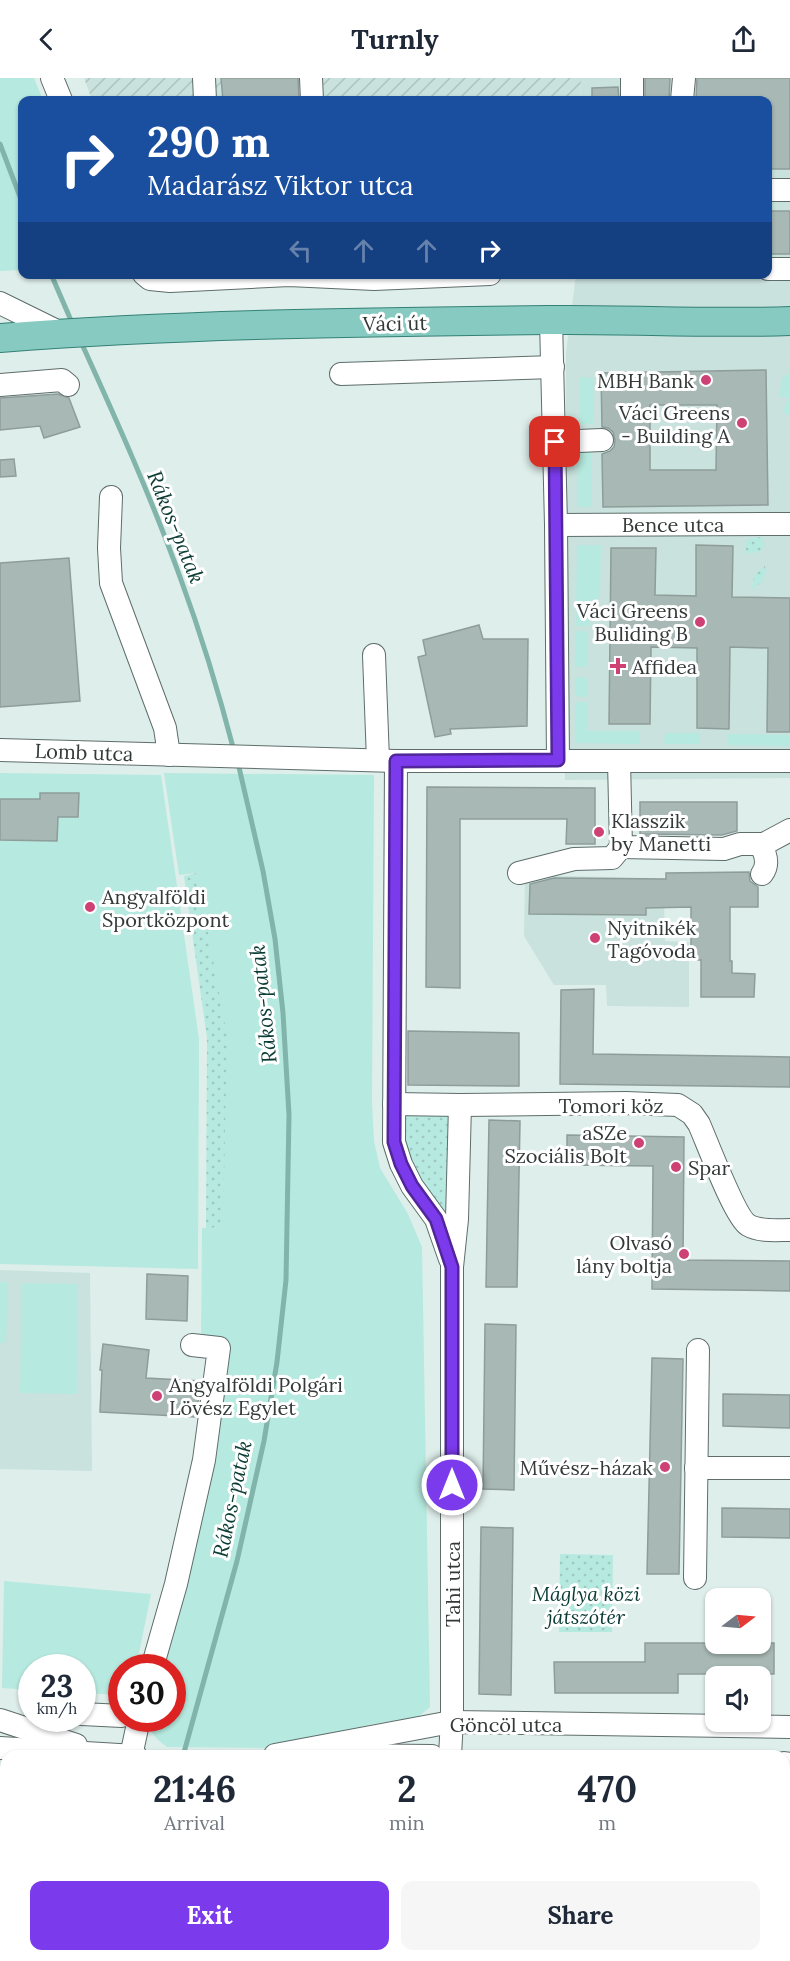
<!DOCTYPE html>
<html lang="en">
<head>
<meta charset="utf-8">
<style>
  body { margin:0; font-family:Lora,serif; background:#f6f6f7; color:#1f2937; height:100vh; display:flex; flex-direction:column; font-size:22px; white-space:nowrap }
  * { box-sizing:border-box; margin:0 }
  p { font-size:20px; color:#747a83 }
  .icon { flex:none; width:33px; height:33px; fill:none; stroke:currentColor; stroke-width:2; stroke-linecap:round; stroke-linejoin:round }
  .map { position:relative; flex:1; overflow:hidden }
  .panel { position:absolute; left:0px; top:1672px; width:790px; height:212px; display:flex; flex-direction:column; background:#fff; border-radius:18px 18px 0 0; box-shadow:0 2px 4px #0004 }
  .panel>* { flex:none }
  .top-card { position:absolute; left:18px; top:18px; width:754px; height:183px; border-radius:12px; box-shadow:0 2px 4px #0004; background:#1a4fa0; color:#fff; overflow:hidden }
  .needle { width:39px; rotate:74deg }
  .fabs { position:absolute; left:705px; top:1510px; display:grid; gap:12px }
  .fabs a { display:grid; place-items:center; width:66px; height:66px; border-radius:12px; background:#fff; box-shadow:0 2px 4px #0004; font-size:30px }
  .speed { position:absolute; left:18px; top:1576px; display:flex; gap:12px; font-size:30px; font-weight:700; text-align:center }
  .speed>* { display:grid; place-content:center; width:78px; height:78px; border-radius:50%; background:#fff; box-shadow:0 2px 4px #0004; line-height:1 }
  .speed small { font-size:15px; font-weight:400 }
  .speed .limit { border:9px solid #d22; background:#fff; color:#111 }
  .pin { position:absolute; display:grid; place-items:center; width:51px; height:51px; color:#fff; margin:-26px; border-radius:12px; box-shadow:0 3px 9px #0006 }
  .me { position:absolute; width:66px; margin:-33px; rotate:0deg; stroke-linejoin:round; filter:drop-shadow(0 0 4px #0008) }
  .turn { display:flex; align-items:center; gap:21px; height:126px; padding:0 30px; font-size:27px }
  .turn .icon { width:78px; height:78px; stroke-width:2.5 }
  .turn b { display:block; font-size:42px; line-height:51px }
  .lanes { display:flex; align-items:center; height:57px; padding:0 30px; background:#0003; justify-content:center; gap:30px; direction:ltr }
  .lanes .off { opacity:.35 }
  .eta { display:flex; justify-content:space-evenly; align-items:center; height:102px; text-align:center }
  .eta b { font-size:36px; font-weight:800; line-height:42px }
  .action { display:flex; gap:12px; margin-top:auto; padding:12px 30px }
  .action a { flex:1; height:69px; border-radius:12px; background:#7c3aed; color:#fff; font-size:24px; font-weight:800; line-height:69px; text-align:center }
  .action a+a { background:#f6f6f7; color:#1f2937 }
  header { display:flex; justify-content:space-between; align-items:center; height:78px; padding:0 30px; background:#fff; font-size:27px; font-weight:800 }
  .map>svg:first-child { display:block }
</style>
</head>
<body>
<header><svg class="icon" aria-label="back" viewBox="0 0 24 24"><path d="M15 5l-7 7 7 7"/></svg>Turnly<svg class="icon" aria-label="share" viewBox="0 0 24 24"><path d="M12 15V3M7 8l5-5 5 5M5 13v7h14v-7"/></svg></header>
<div class="map">
<svg width="790" height="1883" viewBox="0 0 790 1883">
  <defs>
    <pattern id="industrial-furrows" width="10" height="10" patternUnits="userSpaceOnUse" patternTransform="scale(1.5)"><rect width="10" height="10" fill="#c9e2dd"/><path d="M-1 1l2-2M0 10L10 0M9 11l2-2" fill="none" stroke="#adc3be"/></pattern>
    <pattern id="park-dots" width="8" height="8" patternUnits="userSpaceOnUse" patternTransform="scale(1.5)"><rect width="8" height="8" fill="#b6e9df"/><path d="M2 2h.1M6 6h.1" fill="none" stroke="#9dc9c0" stroke-width="1.8" stroke-linecap="round"/></pattern>
  </defs>
  <rect width="100%" height="100%" fill="#deeeeb"/>
  <g fill="#c9e2dd">
    <polygon points="581,0 790,0 790,700 565,702 566,275 576,197 768,196 768,22 580,22"/>
    <polygon points="525,797 649,800 650,821 664,821 665,863 689,864 689,929 607,928 606,907 554,907 524,858"/>
    <polygon points="0,1192 90,1195 92,1393 0,1391"/>
  </g>
  <polygon fill="url(#industrial-furrows)" points="84,0 581,0 580,22 92,22"/>
  <g fill="#b6e9df">
    <polygon points="0,0 34,0 43,22 22,22 22,192 0,193"/>
    <polygon points="790,294 790,338 783,333 788,321 786,319 779,319 782,300"/>
    <polygon points="580,299 594,300 593,346 579,346"/>
    <polygon points="578,370 592,371 591,429 577,429"/>
    <polygon points="577,467 601,467 600,519 590,525 590,548 576,548"/>
    <polygon points="576,553 587,553 587,589 575,589"/>
    <polygon points="575,599 587,600 587,619 575,618"/>
    <polygon points="575,624 587,624 587,653 640,653 640,666 575,665"/>
    <polygon points="665,655 700,655 700,666 664,666"/>
    <polygon points="728,656 790,657 790,668 728,667"/>
    <polygon points="0,695 161,697 199,961 198,1191 0,1186"/>
    <polygon points="164,695 374,697 372,1025 374,1063 380,1090 408,1136 422,1169 430,1629 418,1639 372,1646 279,1670 167,1669 157,1661 141,1641 172,1641 172,1590 152,1590 219,1270 201,1268 202,1150 222,1149 197,795 179,797"/>
    <polygon points="0,1204 8,1204 6,1265 0,1265"/>
    <polygon points="22,1205 78,1206 77,1316 20,1315"/>
    <polygon points="4,1503 151,1516 136,1590 122,1590 121,1617 83,1615 82,1590 32,1590 31,1612 2,1610"/>
    <polygon points="7,1878 415,1878 414,1883 5,1883"/>
  </g>
  <g fill="url(#park-dots)">
    <path d="M763,459L762,462L765,468C756,478 755,473 743,476L746,472V463L751,460Z"/>
    <path d="M765,488C767,501 761,505 751,512L755,496Z"/>
    <polygon points="197,795 227,958 223,1149 206,1150 207,960 184,798"/>
    <polygon points="411,1035 446,1036 451,1040 450,1139 443,1140 404,1070 405,1039"/>
    <polygon points="560,1476 613,1477 612,1554 559,1554"/>
    <polygon points="148,1878 391,1878 389,1883 147,1883"/>
  </g>
  <g fill="none" stroke-linecap="round" stroke-linejoin="round">
    <g stroke="#81b4ab" stroke-width="5">
      <polyline points="0,66 22,124"/>
      <polyline points="51,196 73,247"/>
      <path d="M81,264C116,341 151,419 180,499C201,556 219,615 234,673"/>
      <polyline points="183,1678 237,1483 264,1363 277,1284 286,1202 289,1037 283,935 275,861 263,793 238,685"/>
      <polyline points="127,1883 128,1878"/>
    </g>
  </g>
  <g fill="#a8b8b4" stroke="#8e9d9a" stroke-width="1.5" fill-rule="evenodd">
    <polygon points="221,0 298,0 299,22 223,22"/>
    <polygon points="645,0 670,0 669,22 645,22"/>
    <polygon points="697,0 790,0 790,91 768,91 768,22 696,22"/>
    <polygon points="618,9 619,22 592,22 592,10"/>
    <rect x="768" y="133" width="22" height="43"/>
    <path d="M766,292L768,427L603,429L602,376L610,373L614,369L615,362L613,354L608,350L602,349L601,295ZM650,327H717L716,392H650Z"/>
    <polygon points="58,316 69,320 80,349 44,360 40,348 0,352 0,320"/>
    <polygon points="14,381 16,398 0,399 0,382"/>
    <polygon points="696,467 733,468 732,519 790,520 790,654 767,654 768,570 730,569 729,651 697,650 697,570 651,569 650,646 609,646 611,470 656,470 655,517 696,518"/>
    <polygon points="69,480 80,623 0,629 0,485"/>
    <polygon points="479,547 483,561 528,561 527,648 450,651 451,656 435,659 418,579 426,577 423,562"/>
    <polygon points="427,709 595,710 595,766 566,766 567,741 460,741 460,910 426,909"/>
    <polygon points="40,715 79,715 78,739 58,739 57,763 0,762 0,721 40,721"/>
    <polygon points="640,724 737,724 737,753 722,757 640,756"/>
    <polygon points="749,794 750,803 758,809 758,829 730,829 730,883 732,883 732,895 755,896 754,919 701,919 701,882 691,882 691,829 646,830 646,837 529,836 530,806 554,800 666,801 666,795"/>
    <polygon points="594,911 593,976 790,979 790,1009 560,1006 561,912"/>
    <polygon points="408,953 519,955 519,1008 408,1007"/>
    <polygon points="489,1042 520,1043 517,1209 486,1209"/>
    <polygon points="567,1057 684,1059 683,1182 790,1183 790,1213 652,1211 653,1088 567,1087"/>
    <polygon points="147,1196 188,1198 187,1243 146,1241"/>
    <polygon points="485,1246 516,1247 514,1412 483,1411"/>
    <polygon points="103,1266 149,1272 146,1300 201,1303 196,1339 100,1334 102,1292 100,1292"/>
    <polygon points="652,1280 683,1281 679,1496 647,1496"/>
    <polygon points="723,1316 790,1317 790,1350 723,1348"/>
    <polygon points="722,1430 790,1431 790,1460 722,1459"/>
    <polygon points="481,1449 513,1450 511,1617 479,1616"/>
    <polygon points="645,1565 774,1565 774,1596 678,1596 678,1615 555,1615 554,1584 645,1584"/>
  </g>
  <g fill="none" stroke-linecap="round" stroke-linejoin="round">
    <defs>
      <g id="minor">
        <polyline points="52,0 61,22"/>
        <polyline points="204,0 205,22"/>
        <polyline points="311,0 312,22"/>
        <polyline points="632,22 632,0"/>
        <polyline points="682,22 684,0"/>
        <polyline points="768,112 790,112"/>
        <polyline points="768,191 790,191"/>
        <polyline points="144,196 150,201 170,203 289,197 374,201 490,196"/>
        <polyline points="0,225 61,255"/>
        <polyline points="551,242 556,447 558,683"/>
        <polyline points="341,296 553,289"/>
        <polyline points="0,307 62,302 68,307"/>
        <polyline points="555,364 602,362"/>
        <polyline points="111,419 109,470 111,505 165,650 169,677"/>
        <polyline points="556,447 790,446"/>
        <polyline points="374,577 378,682"/>
        <polyline points="0,672 396,683 790,683"/>
        <polyline points="396,683 394,1064 401,1086 412,1108 436,1141 450,1181"/>
        <polyline points="619,683 621,769 724,771 740,766 764,766 790,752"/>
        <path d="M760,766C766,776 769,787 762,796"/>
        <polyline points="519,795 574,781 612,780 621,769"/>
        <path d="M394,1026L460,1027L626,1025L678,1027L692,1036L699,1046C707,1064 735,1139 748,1147C760,1154 777,1152 790,1152"/>
        <polyline points="696,1390 790,1390"/>
        <polyline points="695,1500 698,1272"/>
        <polyline points="152,1590 176,1506 204,1382 219,1270 192,1267"/>
        <polyline points="82,1636 122,1638"/>
        <polyline points="0,1642 76,1667"/>
        <polyline points="0,1670 136,1678"/>
        <polyline points="275,1677 451,1644 790,1649"/>
        <polyline points="328,1677 432,1678"/>
        <polyline points="131,1678 139,1641"/>
        <polyline points="450,1678 452,1641 452,1189 457,1141 460,1027"/>
        <polyline points="784,1685 790,1686"/>
        <polyline points="414,1883 415,1878"/>
        <polyline points="570,1883 571,1878"/>
      </g>
      <path id="major" d="M0,260C182,246 366,244 549,242C629,241 710,246 790,243"/>
    </defs>
    <use href="#minor" stroke="#5e6d6a" stroke-width="24"/>
    <use href="#major" stroke="#348076" stroke-width="30"/>
    <use href="#minor" stroke="#fff" stroke-width="22"/>
    <use href="#major" stroke="#86cac1" stroke-width="28"/>
  </g>
  <g fill="none" stroke-linecap="round" stroke-linejoin="round">
    <defs>
      <polyline id="route" points="452,1407 452,1189 436,1141 412,1108 401,1086 394,1064 396,683 558,682 555,364"/>
    </defs>
    <use href="#route" stroke="#51269a" stroke-width="15"/>
    <use href="#route" stroke="#7c3aed" stroke-width="10"/>
  </g>
  <g fill="#cd4175" stroke="#fff" stroke-width="2">
    <circle cx="706" cy="302" r="6"/>
    <circle cx="742" cy="345" r="6"/>
    <circle cx="700" cy="544" r="6"/>
    <path d="M615 579h6v6h6v6h-6v6h-6v-6h-6v-6h6z"/>
    <circle cx="599" cy="754" r="6"/>
    <circle cx="90" cy="829" r="6"/>
    <circle cx="595" cy="860" r="6"/>
    <circle cx="639" cy="1065" r="6"/>
    <circle cx="676" cy="1089" r="6"/>
    <circle cx="684" cy="1176" r="6"/>
    <circle cx="157" cy="1318" r="6"/>
    <circle cx="665" cy="1389" r="6"/>
  </g>
  <g text-anchor="middle" dominant-baseline="central" stroke-width="6" stroke-linejoin="round" paint-order="stroke">
    <g font-size="20" fill="#333938" stroke="#fff">
      <text transform="translate(395 245) rotate(-1)">Váci út</text>
      <text x="673" y="446">Bence utca</text>
      <text transform="translate(84 674) rotate(2)">Lomb utca</text>
      <text x="611" y="1027">Tomori köz</text>
      <text transform="translate(452 1506) rotate(-90)">Tahi utca</text>
      <text x="506" y="1646">Göncöl utca</text>
    </g>
    <g font-size="20" fill="#333938" stroke="#fff" text-anchor="end">
      <text x="694" y="302">MBH Bank</text>
      <text x="730" y="334">Váci Greens<tspan x="730" dy="23">- Building A</tspan></text>
      <text x="688" y="532">Váci Greens<tspan x="688" dy="23">Buliding B</tspan></text>
      <text x="632" y="588" text-anchor="start">Affidea</text>
      <text x="611" y="742" text-anchor="start">Klasszik<tspan x="611" dy="23">by Manetti</tspan></text>
      <text x="102" y="818" text-anchor="start">Angyalföldi<tspan x="102" dy="23">Sportközpont</tspan></text>
      <text x="607" y="849" text-anchor="start">Nyitnikék<tspan x="607" dy="23">Tagóvoda</tspan></text>
      <text x="627" y="1054">aSZe<tspan x="627" dy="23">Szociális Bolt</tspan></text>
      <text x="688" y="1089" text-anchor="start">Spar</text>
      <text x="672" y="1164">Olvasó<tspan x="672" dy="23">lány boltja</tspan></text>
      <text x="169" y="1306" text-anchor="start">Angyalföldi Polgári<tspan x="169" dy="23">Lövész Egylet</tspan></text>
      <text x="653" y="1389">Művész-házak</text>
    </g>
    <g font-size="20" font-style="italic" fill="#083933" stroke="#fff">
      <text x="586" y="1515">Máglya közi<tspan x="586" dy="23">játszótér</tspan></text>
    </g>
    <g font-size="21" font-style="italic" fill="#0b3c35" stroke="#fff">
      <text transform="translate(176 449) rotate(68)">Rákos-patak</text>
      <text transform="translate(263 926) rotate(-96)">Rákos-patak</text>
      <text transform="translate(232 1421) rotate(-78)">Rákos-patak</text>
    </g>
  </g>
</svg>
<div class="fabs">
<a><svg class="needle" viewBox="-14 -14 28 28"><path d="M0-13l5 13h-10z" fill="#e53935"/><path d="M0 13l5-13h-10z" fill="#747a83"/></svg></a>
<a><svg class="icon" aria-label="sound" viewBox="0 0 24 24"><path d="M4 9h4l5-4v14l-5-4H4zM17 9q2 3 0 6"/></svg></a>
</div>
<div class="speed"><div>23<small>km/h</small></div><div class="limit">30</div></div>
<div class="pin" style="left:555px;top:364px;background:#d93025"><svg class="icon" aria-label="arrive" viewBox="0 0 24 24"><path d="M6 21V4h12l-3 4 3 4H6"/></svg></div>
<svg class="me" style="left:452px;top:1407px" viewBox="-20 -20 40 40"><circle r="17" fill="#7c3aed" stroke="#fff" stroke-width="3"/><path d="M0-11L8 9 0 5-8 9z" fill="#fff"/></svg>
<div class="top-card">
<div class="turn"><svg class="icon" aria-label="right" viewBox="0 0 24 24"><path d="M7 20v-9h11M14 6l5 5-5 5"/></svg><div><b>290 m</b>Madarász Viktor utca</div></div>
<div class="lanes"><svg class="icon off" aria-label="left" viewBox="0 0 24 24"><path d="M17 20v-9H6M10 6l-5 5 5 5"/></svg><svg class="icon off" aria-label="ahead" viewBox="0 0 24 24"><path d="M12 20V5M6 11l6-6 6 6"/></svg><svg class="icon off" aria-label="ahead" viewBox="0 0 24 24"><path d="M12 20V5M6 11l6-6 6 6"/></svg><svg class="icon" aria-label="right" viewBox="0 0 24 24"><path d="M7 20v-9h11M14 6l5 5-5 5"/></svg></div>
</div>
<section class="panel">
<div class="eta">
<div><b>21:46</b><p>Arrival</p></div>
<div><b>2</b><p>min</p></div>
<div><b>470</b><p>m</p></div>
</div>
<div class="action"><a>Exit</a><a>Share</a></div>
</section>
</div>
</body>
</html>
